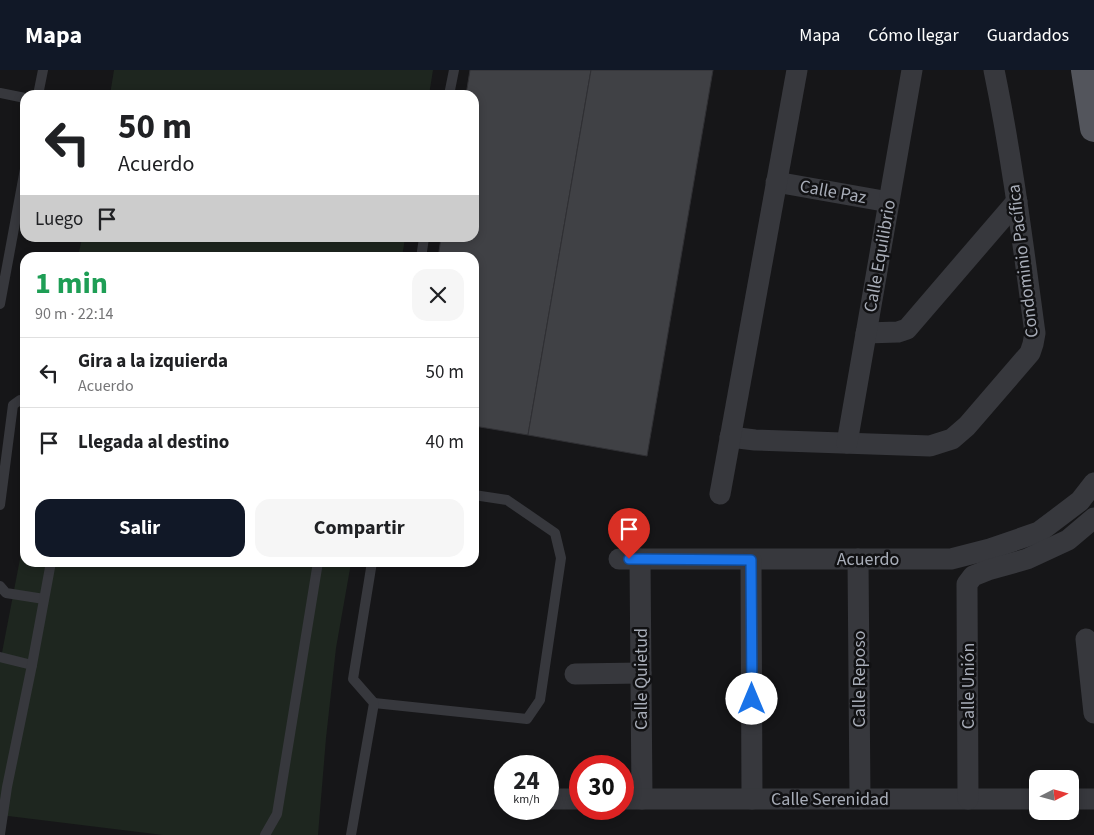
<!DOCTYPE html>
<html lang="es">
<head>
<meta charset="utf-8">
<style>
  body { margin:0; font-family:"Source Sans 3",sans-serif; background:#f6f6f6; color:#202124; height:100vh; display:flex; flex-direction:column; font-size:19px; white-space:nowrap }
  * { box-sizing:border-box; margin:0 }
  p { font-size:16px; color:#757577 }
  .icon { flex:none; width:28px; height:28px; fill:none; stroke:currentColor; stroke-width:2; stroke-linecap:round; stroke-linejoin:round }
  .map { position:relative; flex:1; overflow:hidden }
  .side { position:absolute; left:20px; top:182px; width:459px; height:315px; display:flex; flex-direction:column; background:#fff; border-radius:15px; box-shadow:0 2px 8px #0003 }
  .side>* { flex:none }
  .banner { position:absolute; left:20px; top:20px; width:459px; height:152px; border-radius:15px; box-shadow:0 2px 8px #0003; background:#fff; color:#202124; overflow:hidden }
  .needle { width:32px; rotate:84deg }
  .controls { position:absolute; left:1029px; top:700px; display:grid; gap:10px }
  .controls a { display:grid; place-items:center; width:50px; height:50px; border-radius:10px; background:#fff; box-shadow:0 2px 8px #0003; font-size:25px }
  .speed { position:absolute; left:494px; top:685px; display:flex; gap:10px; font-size:25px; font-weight:700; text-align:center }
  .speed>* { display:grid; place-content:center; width:65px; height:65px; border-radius:50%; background:#fff; box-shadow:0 2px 8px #0003; line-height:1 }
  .speed small { font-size:12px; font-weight:400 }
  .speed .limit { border:8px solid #d22; background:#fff; color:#111 }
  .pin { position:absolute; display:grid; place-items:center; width:42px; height:42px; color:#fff; margin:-51px -21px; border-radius:50% 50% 50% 0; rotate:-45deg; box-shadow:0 0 5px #0007 }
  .pin .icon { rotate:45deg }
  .me { position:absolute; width:55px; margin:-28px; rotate:0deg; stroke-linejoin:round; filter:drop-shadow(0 0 4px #0008) }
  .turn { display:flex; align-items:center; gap:18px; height:105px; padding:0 15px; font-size:22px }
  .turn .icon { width:65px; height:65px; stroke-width:2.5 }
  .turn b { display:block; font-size:35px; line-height:42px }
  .then { display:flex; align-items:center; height:48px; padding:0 15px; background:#0003; gap:10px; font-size:19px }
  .round { display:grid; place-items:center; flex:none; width:52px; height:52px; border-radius:15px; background:#f6f6f6 }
  .head { display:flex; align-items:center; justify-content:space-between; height:85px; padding:0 15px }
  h1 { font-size:30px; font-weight:700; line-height:38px; color:#1e9e55 }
  .button { display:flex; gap:10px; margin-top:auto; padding:10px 15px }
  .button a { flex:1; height:58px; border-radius:15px; background:#111827; color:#fff; font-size:20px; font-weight:700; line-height:58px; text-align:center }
  .button a+a { background:#f6f6f6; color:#202124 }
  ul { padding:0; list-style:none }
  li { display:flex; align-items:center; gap:15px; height:70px; padding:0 15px; border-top:1px solid #e0e0e0 }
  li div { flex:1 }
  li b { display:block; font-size:19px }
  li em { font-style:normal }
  header { display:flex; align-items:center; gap:30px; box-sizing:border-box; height:70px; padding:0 25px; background:#111827; color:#fff }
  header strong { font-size:24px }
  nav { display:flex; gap:28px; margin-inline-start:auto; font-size:18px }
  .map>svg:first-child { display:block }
</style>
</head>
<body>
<header>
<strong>Mapa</strong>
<nav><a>Mapa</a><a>Cómo llegar</a><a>Guardados</a></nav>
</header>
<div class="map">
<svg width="1094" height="765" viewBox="0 0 1094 765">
  <rect width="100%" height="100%" fill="#161618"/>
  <g fill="#1e261f">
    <polygon points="114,0 433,0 429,25 110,25"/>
    <polygon points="82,168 405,168 402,187 78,187"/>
    <polygon points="25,463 25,492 351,493 336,578 326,668 318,765 163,765 0,745 0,593"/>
  </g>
  <g fill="#404145" stroke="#303034">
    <polygon points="470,0 591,0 528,365 474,356 474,188 438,188 441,168 474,168 474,25 466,25"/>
    <polygon points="591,0 713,0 647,386 528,365"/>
  </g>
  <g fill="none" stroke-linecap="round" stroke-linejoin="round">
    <g stroke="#37383d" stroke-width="10">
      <polyline points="0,23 25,28"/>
      <polyline points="38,25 43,0"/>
      <polyline points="449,25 454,0"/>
      <polyline points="421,188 424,168"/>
      <polyline points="0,234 25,99"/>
      <polyline points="0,435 13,335 20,330 25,330"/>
      <polyline points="0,516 6,523 44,529"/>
      <polyline points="0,587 32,595"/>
      <polyline points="374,633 527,649 540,630 561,488 555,463 507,430 474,425"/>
      <polyline points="0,764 7,717 32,595 51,492"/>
      <polyline points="265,765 277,744 318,492"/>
      <polyline points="351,765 374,633 353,609 372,492"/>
    </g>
    <g stroke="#37383d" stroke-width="21">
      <polyline points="776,112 889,132"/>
      <polyline points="866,263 898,262 907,259 1017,131"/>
      <path d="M730,367L755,370L930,376L952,369L967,356L1030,283L1033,274L1035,263C1023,175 1012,87 994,0"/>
      <polyline points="847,373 912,0"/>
      <polyline points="720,424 797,0"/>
      <polyline points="619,489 951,489 990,479 1039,462 1080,431 1094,413"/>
      <polyline points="640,489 642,729"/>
      <polyline points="858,489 860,729"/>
      <polyline points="751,490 752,729"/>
      <polyline points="1086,569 1094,643"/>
      <polyline points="575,604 641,603"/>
      <polyline points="548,729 580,729"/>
      <polyline points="622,729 1038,729"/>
      <polyline points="968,729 967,514 973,506 988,500 1027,489 1068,470 1094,448"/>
      <polyline points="1070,729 1094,729"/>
    </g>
    <polyline stroke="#53555c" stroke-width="28" points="1085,0 1094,58"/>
  </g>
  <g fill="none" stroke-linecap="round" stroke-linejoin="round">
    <defs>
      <polyline id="route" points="629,489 751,490 752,629"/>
    </defs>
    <use href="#route" stroke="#114b97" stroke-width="12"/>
    <use href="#route" stroke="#1a73e8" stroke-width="9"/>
  </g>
  <g text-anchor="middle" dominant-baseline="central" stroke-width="5" stroke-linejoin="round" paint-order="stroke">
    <g font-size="18" fill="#a8adb8" stroke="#111113">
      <text transform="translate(833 122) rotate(10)">Calle Paz</text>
      <text transform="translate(880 186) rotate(-80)">Calle Equilibrio</text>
      <text transform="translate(1023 191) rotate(-97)">Condominio Pacífica</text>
      <text x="868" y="489">Acuerdo</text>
      <text transform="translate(641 609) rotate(-90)">Calle Quietud</text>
      <text transform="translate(859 609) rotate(-90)">Calle Reposo</text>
      <text transform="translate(968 616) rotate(-90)">Calle Unión</text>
      <text x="830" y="729">Calle Serenidad</text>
    </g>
  </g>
</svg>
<div class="controls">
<a><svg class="needle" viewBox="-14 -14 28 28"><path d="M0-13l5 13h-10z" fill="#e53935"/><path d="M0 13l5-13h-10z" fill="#757577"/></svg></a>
</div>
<div class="speed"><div>24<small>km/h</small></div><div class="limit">30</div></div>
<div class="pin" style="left:629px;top:489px;background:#d93025"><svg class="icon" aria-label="arrive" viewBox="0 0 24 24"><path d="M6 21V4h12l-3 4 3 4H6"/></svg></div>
<svg class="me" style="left:752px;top:629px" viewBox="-20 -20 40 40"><circle r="19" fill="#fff"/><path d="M0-13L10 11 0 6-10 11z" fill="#1a73e8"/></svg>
<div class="banner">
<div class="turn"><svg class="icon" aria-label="left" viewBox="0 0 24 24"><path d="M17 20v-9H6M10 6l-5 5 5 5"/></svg><div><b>50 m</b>Acuerdo</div></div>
<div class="then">Luego<svg class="icon" aria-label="arrive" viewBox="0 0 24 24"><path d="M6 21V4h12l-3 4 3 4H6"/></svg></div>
</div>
<section class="side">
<div class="head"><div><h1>1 min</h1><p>90 m · 22:14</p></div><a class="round"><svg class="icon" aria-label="close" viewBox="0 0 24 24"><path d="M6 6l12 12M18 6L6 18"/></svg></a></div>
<ul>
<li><svg class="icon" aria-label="left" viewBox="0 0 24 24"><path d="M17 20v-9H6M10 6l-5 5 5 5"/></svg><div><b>Gira a la izquierda</b><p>Acuerdo</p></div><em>50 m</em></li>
<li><svg class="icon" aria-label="arrive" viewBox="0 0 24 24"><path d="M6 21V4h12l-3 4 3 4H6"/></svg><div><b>Llegada al destino</b></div><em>40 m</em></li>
</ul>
<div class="button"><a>Salir</a><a>Compartir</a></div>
</section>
</div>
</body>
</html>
